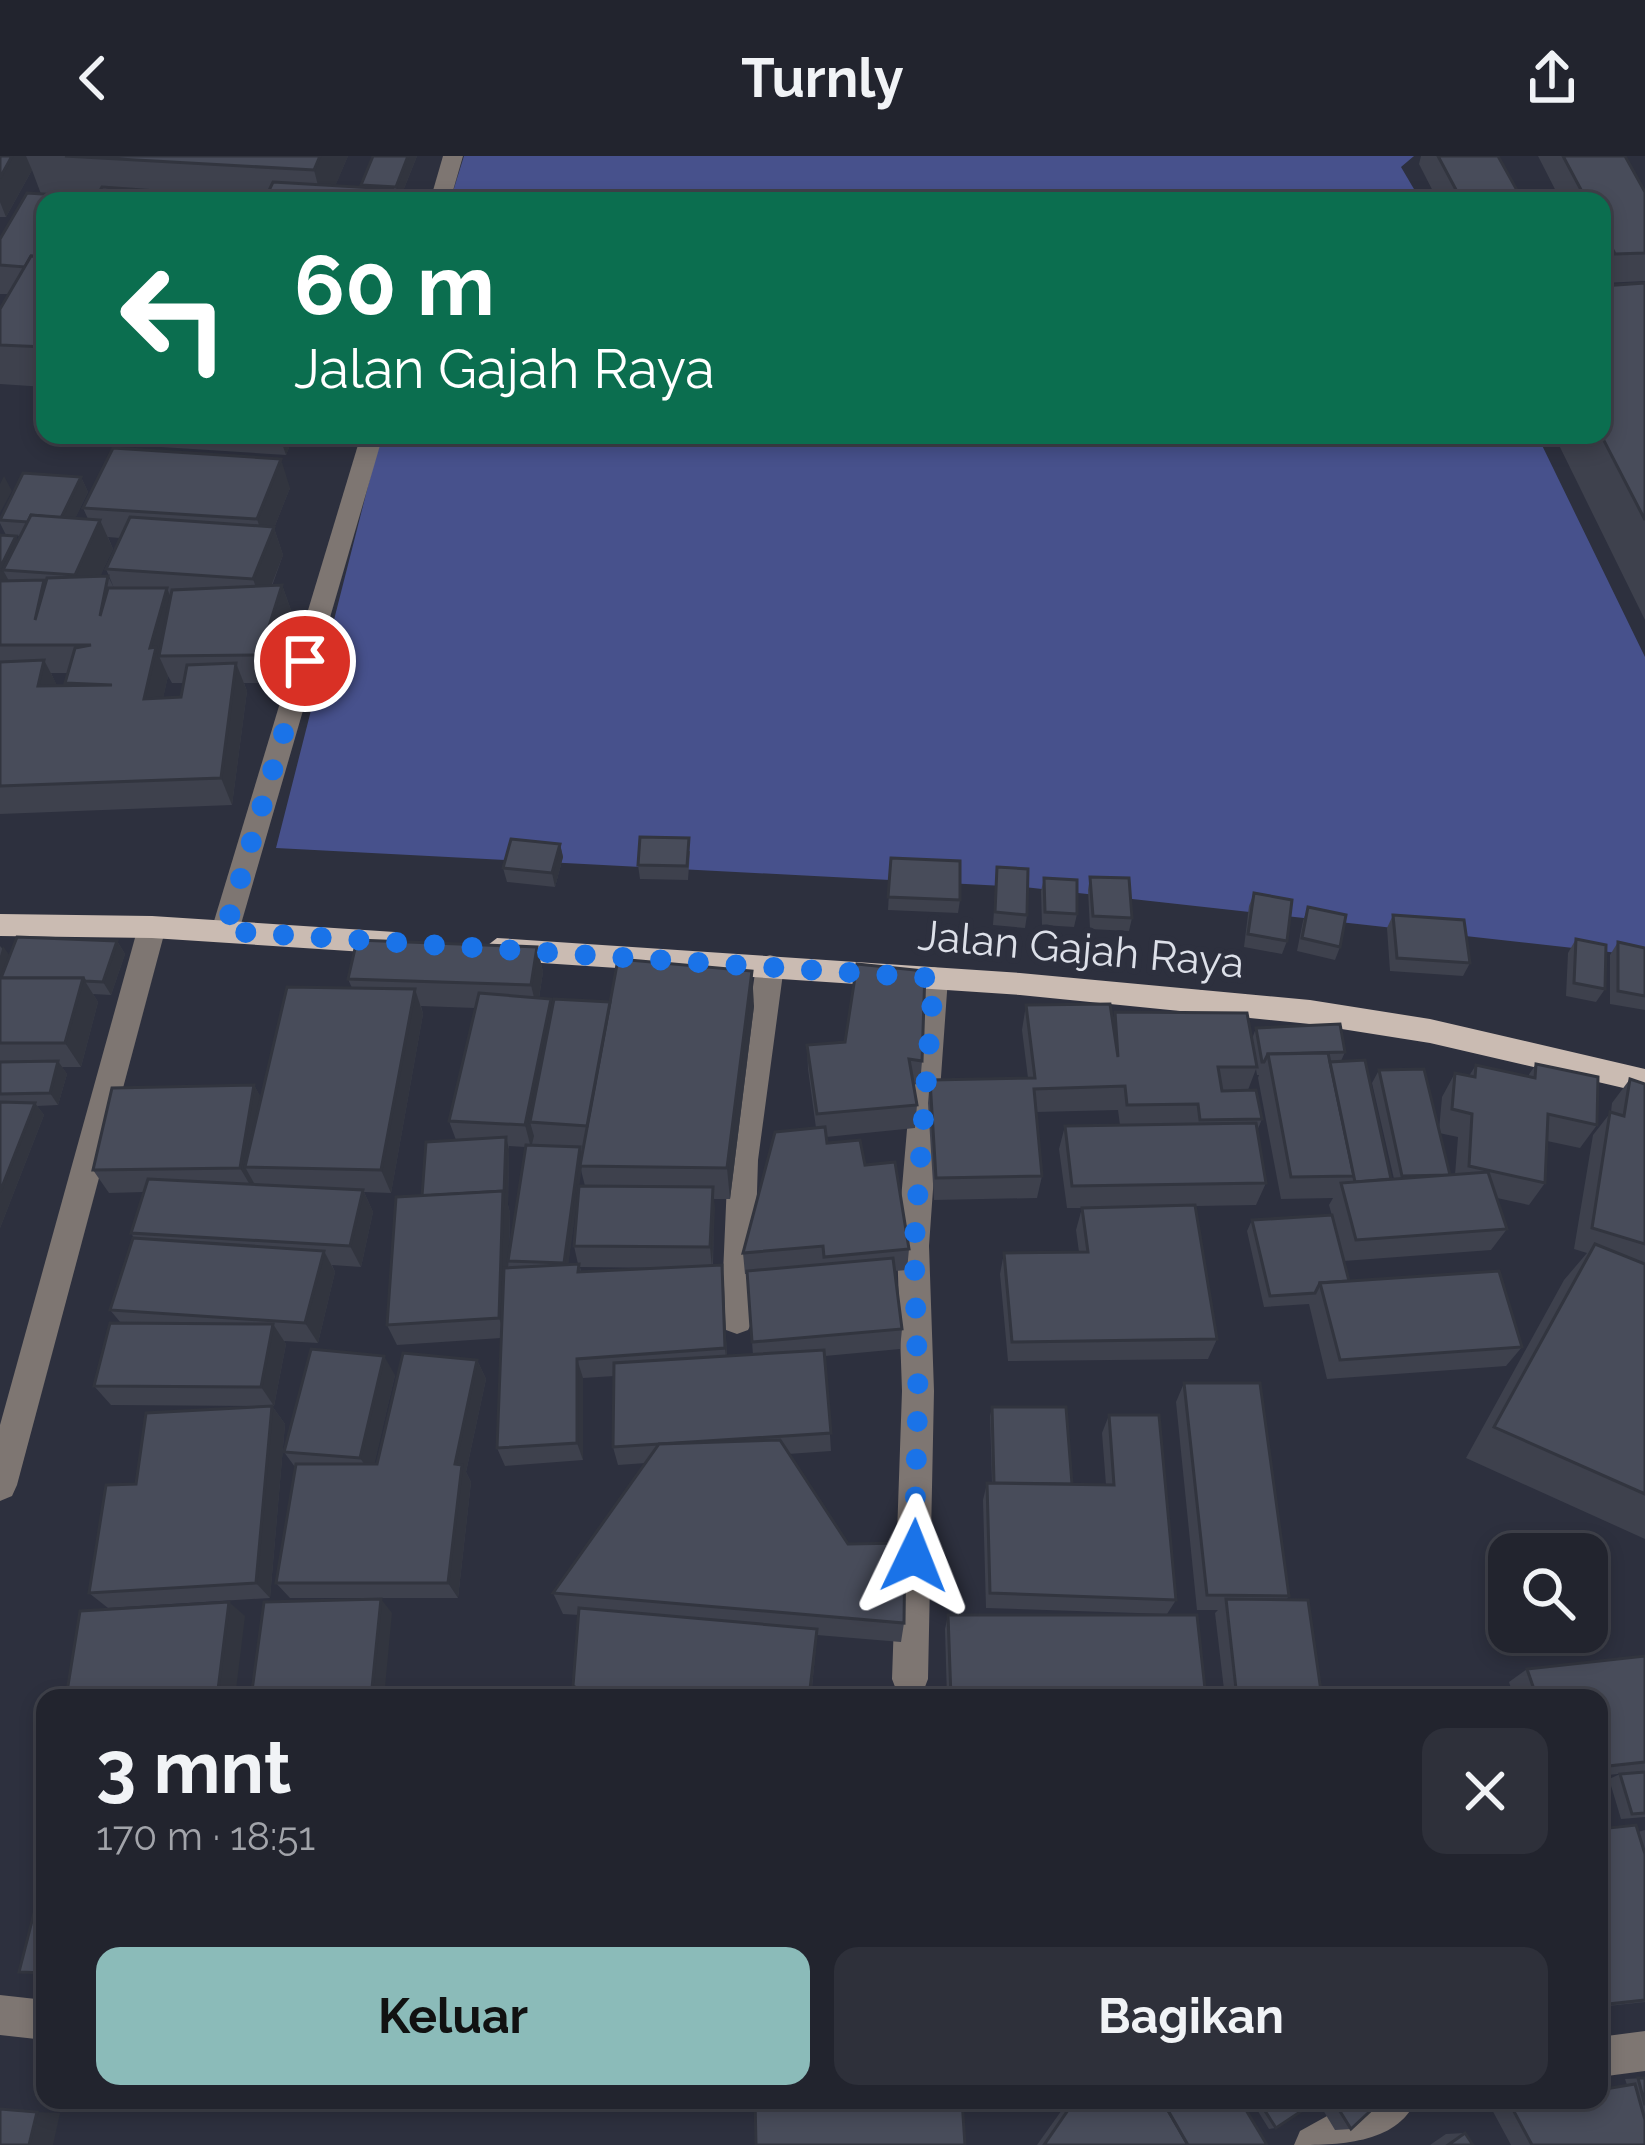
<!DOCTYPE html>
<html lang="id">
<head>
<meta charset="utf-8">
<style>
  body { margin:0; font-family:Raleway,sans-serif; background:#2e303a; color:#f1f3f6; height:100vh; display:flex; flex-direction:column; font-size:45px; white-space:nowrap }
  * { box-sizing:border-box; margin:0 }
  p { font-size:39px; color:#a2a4aa }
  .icon { flex:none; width:66px; height:66px; fill:none; stroke:currentColor; stroke-width:2; stroke-linecap:round; stroke-linejoin:round }
  .map { position:relative; flex:1; overflow:hidden }
  .panel { position:absolute; left:36px; top:1533px; width:1572px; height:420px; display:flex; flex-direction:column; background:#22242e; border-radius:24px; box-shadow:0 6px 18px #0003,0 0 0 3px #3f414a }
  .panel>* { flex:none }
  .guide { position:absolute; left:36px; top:36px; width:1575px; height:252px; border-radius:24px; box-shadow:0 6px 18px #0003,0 0 0 3px #3f414a; background:#0b6e4f; color:#fff; overflow:hidden }
  .controls { position:absolute; left:1488px; top:1377px; display:grid; gap:24px }
  .controls a { display:grid; place-items:center; width:120px; height:120px; border-radius:24px; background:#22242e; box-shadow:0 6px 18px #0003,0 0 0 3px #3f414a; font-size:60px }
  .pin { position:absolute; display:grid; place-items:center; width:102px; height:102px; color:#fff; margin:-51px; border:6px solid #fff; border-radius:50%; box-shadow:0 3px 12px #0007 }
  .me { position:absolute; width:132px; margin:-66px; rotate:2deg; stroke-linejoin:round; filter:drop-shadow(0 0 9px #0008) }
  .turn { display:flex; align-items:center; gap:42px; height:252px; padding:0 60px; font-size:54px }
  .turn .icon { width:156px; height:156px; stroke-width:2.5 }
  .turn b { display:block; font-size:84px; line-height:102px }
  .round { display:grid; place-items:center; flex:none; width:126px; height:126px; border-radius:24px; background:#2e303a }
  .overview { display:flex; align-items:center; justify-content:space-between; height:204px; padding:0 60px }
  h1 { font-size:72px; font-weight:700; line-height:90px }
  .primary-button { display:flex; gap:24px; margin-top:auto; padding:24px 60px }
  .primary-button a { flex:1; height:138px; border-radius:24px; background:#8bbbb9; color:#111; font-size:48px; font-weight:700; line-height:138px; text-align:center }
  .primary-button a+a { background:#2e303a; color:#f1f3f6 }
  header { display:flex; justify-content:space-between; align-items:center; height:156px; padding:0 60px; background:#22242e; font-size:54px; font-weight:700 }
  .map>svg:first-child { display:block }
</style>
</head>
<body>
<header><svg class="icon" aria-label="back" viewBox="0 0 24 24"><path d="M15 5l-7 7 7 7"/></svg>Turnly<svg class="icon" aria-label="share" viewBox="0 0 24 24"><path d="M12 15V3M7 8l5-5 5 5M5 13v7h14v-7"/></svg></header>
<div class="map">
<svg width="1645" height="1989" viewBox="0 0 1645 1989">
  <rect width="100%" height="100%" fill="#2d303e"/>
  <g fill="#47518c">
    <polygon points="464,0 1414,0 1401,11 1421,45 450,45"/>
    <polygon points="381,279 1537,279 1645,501 1645,800 1024,731 276,692"/>
  </g>
  <g fill="none" stroke-linecap="round" stroke-linejoin="round">
    <g fill="#7e7672" fill-rule="evenodd">
      <polygon points="443,0 463,0 450,45 430,45"/>
      <polygon points="361,279 383,279 239,775 225,786 211,775"/>
      <polygon points="152,760 166,771 17,1329 12,1340 0,1345 0,1269 138,771"/>
      <polygon points="770,799 780,802 784,810 758,1004 753,1164 748,1174 737,1178 726,1174 721,1164 728,1004 756,810 760,802"/>
      <polygon points="934,811 944,814 948,822 929,1090 934,1235 928,1523 923,1536 910,1541 897,1536 892,1523 902,1235 897,1090 920,822 924,814"/>
      <polygon points="0,1839 45,1844 45,1884 0,1879"/>
      <polygon points="1645,1875 1645,1915 1599,1921 1599,1881"/>
      <path d="M1356,1944H1416C1397,1989 1335,1989 1294,1989L1300,1975Z"/>
    </g>
    <g fill="#cabbb2" fill-rule="evenodd">
      <polygon points="0,758 152,760 395,776 409,787 395,798 152,782 0,780"/>
      <polygon points="497,782 1020,817 1310,844 1430,863 1645,913 1645,937 1430,887 1310,868 1020,839 497,804 483,793"/>
    </g>
  </g>
  <g fill="#3e414d" fill-rule="evenodd">
    <polygon points="0,0 348,0 335,30 362,31 361,29 373,0 417,0 399,45 94,45 96,42 74,41 45,45 45,231 0,228 0,153 8,138 0,138 0,83 41,38 32,14 6,61 0,61"/>
    <polygon points="1421,0 1498,0 1523,45 1438,45 1419,8"/>
    <polygon points="1538,0 1625,0 1645,36 1645,125 1603,127 1602,45 1561,45"/>
    <polygon points="1645,127 1645,464 1554,279 1602,279"/>
    <polygon points="156,279 294,279 286,299 161,291"/>
    <path d="M81,321L88,336L75,362L88,363L83,352L290,332L274,372L283,399L272,430L282,429L292,457L270,527H244L247,535L232,649L0,658V379L16,380L18,385L21,380L6,379L0,367V361ZM108,381L120,382L106,413L114,432L108,420H100L113,393ZM51,517H68L65,527L66,530H57ZM168,520L172,527H184L181,541L163,542Z"/>
    <polygon points="560,688 563,701 555,731 507,726 503,712"/>
    <polygon points="690,695 688,724 640,723 638,709"/>
    <polygon points="891,702 960,744 958,757 888,754"/>
    <polygon points="997,711 1027,759 1025,772 993,769"/>
    <polygon points="1090,721 1132,762 1129,775 1090,773 1088,734"/>
    <polygon points="1044,722 1077,758 1074,771 1042,769 1041,735"/>
    <polygon points="1254,737 1287,785 1282,798 1244,791 1249,750"/>
    <polygon points="1308,751 1340,791 1335,804 1297,795 1303,765"/>
    <polygon points="1393,759 1470,807 1463,820 1390,815 1387,772"/>
    <polygon points="1576,783 1605,833 1596,846 1566,840 1568,797"/>
    <polygon points="117,785 125,798 111,839 93,838 98,846 81,911 62,911 67,918 58,949 37,950 44,959 0,1072 0,790 9,800"/>
    <polygon points="1618,786 1645,792 1645,854 1610,848 1610,799"/>
    <path d="M537,791L543,816L539,842L551,843L552,848L610,846L754,850L730,1043H714L713,1110L722,1109L727,1200L753,1199L747,1118H745L743,1097L816,972L808,913L807,889L922,905L920,929L913,928L917,949L915,972L826,981L827,987L865,1009L909,1093L907,1114L895,1115L902,1173L900,1193L825,1200L831,1295L788,1298L848,1388L904,1467L901,1486L817,1479L811,1542H579L573,1530L579,1459L563,1458L553,1437L646,1307L618,1309L613,1291L614,1220L583,1222V1304L505,1310L497,1292L501,1182L397,1189L387,1169L422,1040L456,984L449,965L475,852L421,850L423,858L391,1037L364,1036L373,1056L361,1111L332,1109L335,1116L318,1187L284,1185L286,1188L274,1250L111,1249L94,1230L121,1167L110,1154L134,1082L131,1077L144,1036L109,1037L93,1014L254,929L261,942L352,832L348,823ZM509,990L525,991L509,1102L510,1057L508,1049ZM581,1014L585,1030L574,1090L578,1108H568ZM580,1111L671,1112L581,1116Z"/>
    <path d="M1026,849L1113,864L1115,856L1252,883L1256,872L1345,896L1341,905L1391,1023H1394L1372,927L1379,914L1439,974L1442,941L1455,917L1469,920L1476,909L1528,920L1536,908L1597,969L1580,992L1547,985L1545,1027L1529,1049L1497,1042L1507,1073L1491,1094L1344,1105L1349,1125L1522,1191L1506,1210L1327,1223L1309,1148L1264,1151L1247,1075L1252,1064L1336,1074L1329,1049L1333,1042L1281,1043L1258,922L1259,919H1257L1256,913L1248,934L1262,963L1257,975L1266,1027L1256,1049L1196,1050L1217,1183L1208,1203L1008,1205L1000,1118L1004,1097L1079,1096L1076,1074L1082,1052H1067L1059,993L1065,970L1120,969L1118,954L1036,956L1042,1020L1037,1042L934,1044L928,947L930,924L1028,922L1022,874ZM1439,977L1458,981L1455,1019H1449Z"/>
    <polygon points="1630,923 1645,928 1645,1383 1466,1302 1564,1124 1587,1097 1574,1093 1593,979 1611,956 1612,947"/>
    <polygon points="477,1204 486,1223 466,1316 471,1326 458,1442 290,1442 276,1427 295,1311 284,1296 395,1219 374,1308 377,1308"/>
    <polygon points="1184,1227 1289,1440 1286,1444 1322,1542 1225,1542 1215,1457 1218,1454 1197,1454 1176,1246"/>
    <polygon points="272,1250 285,1268 270,1442 108,1452 89,1437 136,1328"/>
    <polygon points="992,1251 1072,1328 1106,1329 1102,1277 1109,1259 1176,1444 1167,1458 986,1452 983,1344 987,1327 992,1327 990,1260"/>
    <polygon points="948,1459 1206,1542 947,1542 945,1473"/>
    <polygon points="1645,1500 1645,1615 1599,1620 1599,1542 1514,1542 1509,1526 1527,1513"/>
    <polygon points="1645,1616 1645,1661 1621,1663 1609,1623 1620,1618"/>
    <polygon points="1599,1673 1638,1676 1645,1674 1645,1846 1599,1851"/>
    <polygon points="1645,1922 1645,1989 1511,1989 1490,1950 1525,1944 1599,1944 1599,1933 1627,1929 1625,1923"/>
    <polygon points="1069,1944 1240,1944 1267,1989 1037,1989"/>
    <polygon points="1251,1944 1382,1944 1351,1973 1335,1974 1317,1944 1276,1972 1269,1973"/>
    <polygon points="1465,1977 1473,1989 1430,1989 1446,1978"/>
  </g>
  <g fill="#32353f">
    <polygon points="12,0 26,0 32,14 6,61 0,46 0,22"/>
    <polygon points="320,0 348,0 329,45 322,45 314,14"/>
    <polygon points="408,0 417,0 399,45 396,31"/>
    <polygon points="279,279 294,279 286,299"/>
    <polygon points="281,303 290,332 274,372 283,399 263,451 253,423 266,390 257,363"/>
    <polygon points="4,320 12,335 0,357 0,328"/>
    <polygon points="81,321 88,336 65,383 58,368"/>
    <polygon points="100,364 113,393 88,447 75,419"/>
    <polygon points="16,380 23,395 3,414 9,425 0,442 0,412"/>
    <polygon points="282,429 292,457 270,527 260,499"/>
    <polygon points="167,432 178,460 159,500 168,520 157,570 144,543 150,492"/>
    <polygon points="44,504 58,531 38,530"/>
    <polygon points="236,507 247,535 232,649 221,622"/>
    <polygon points="560,688 563,701 555,731 552,717"/>
    <polygon points="117,785 125,798 111,839 103,826"/>
    <polygon points="3,790 12,803 0,833 0,800"/>
    <polygon points="537,791 543,816 537,854 531,829"/>
    <polygon points="752,815 754,850 730,1043 727,1012"/>
    <polygon points="83,822 98,846 81,911 65,887"/>
    <polygon points="415,833 423,858 391,1037 381,1014"/>
    <polygon points="551,843 557,867 530,966 534,980 531,992 525,969"/>
    <polygon points="58,905 67,918 58,949 50,937"/>
    <polygon points="254,929 267,952 245,1011 254,1027 253,1034 240,1012"/>
    <polygon points="35,947 44,959 0,1072 0,1036"/>
    <polygon points="506,981 509,993 508,1049 510,1057 506,1182 499,1162"/>
    <polygon points="580,991 583,1003 567,1118 564,1107"/>
    <polygon points="713,1031 715,1053 712,1112 710,1091"/>
    <polygon points="363,1034 373,1056 361,1111 350,1090"/>
    <polygon points="324,1095 335,1116 318,1187 305,1167"/>
    <polygon points="722,1109 724,1130 727,1211 725,1192"/>
    <polygon points="273,1168 286,1188 274,1250 261,1231"/>
    <polygon points="384,1200 395,1219 372,1319 360,1302"/>
    <polygon points="577,1203 583,1222 583,1304 577,1287"/>
    <polygon points="477,1204 486,1223 466,1316 471,1326 458,1442 448,1427 455,1308"/>
    <polygon points="272,1250 285,1268 270,1442 256,1427"/>
    <polygon points="381,1443 392,1457 384,1542 371,1542"/>
    <polygon points="229,1446 245,1460 235,1542 217,1542"/>
    <polygon points="37,1956 60,1957 53,1989 29,1989"/>
  </g>
  <g fill="#484c5a" stroke="#32353f" stroke-width="3">
    <polygon points="0,0 12,0 0,22"/>
    <polygon points="65,0 320,0 314,14"/>
    <polygon points="373,0 408,0 396,31 361,29"/>
    <polygon points="1438,0 1498,0 1523,45 1462,45"/>
    <polygon points="1563,0 1625,0 1645,36 1645,97 1615,98 1602,73 1602,45 1587,45"/>
    <polygon points="273,26 392,33 387,45 264,45"/>
    <polygon points="102,31 157,35 151,45 94,45"/>
    <polygon points="27,37 74,40 71,45 45,45 45,90 39,101 31,100 25,111 0,109 0,83"/>
    <polygon points="203,37 244,39 241,45 199,45"/>
    <polygon points="159,38 195,40 192,45 156,45"/>
    <polygon points="31,100 45,101 45,191 0,189 0,153"/>
    <polygon points="1645,127 1645,364 1601,279 1602,130"/>
    <polygon points="113,292 281,303 257,363 83,352"/>
    <polygon points="23,317 81,321 61,362 31,359 28,366 0,364"/>
    <polygon points="31,359 100,364 75,419 3,414"/>
    <polygon points="130,361 274,371 253,423 106,413"/>
    <polygon points="0,379 16,380 0,412"/>
    <polygon points="108,420 100,460 108,432 167,432 150,492 156,491 144,543 181,541 187,509 236,507 221,622 0,630 0,506 44,504 38,530 112,529 65,527 75,492 91,489 0,489 0,425 44,424 35,464 47,422"/>
    <polygon points="282,429 260,499 159,500 172,434"/>
    <polygon points="640,681 689,682 687,710 638,709"/>
    <polygon points="511,683 560,688 552,717 503,712"/>
    <polygon points="891,702 960,705 960,744 888,741"/>
    <polygon points="997,711 1028,713 1027,759 995,756"/>
    <polygon points="1090,721 1129,722 1132,762 1093,760"/>
    <polygon points="1044,722 1077,724 1077,758 1045,756"/>
    <polygon points="1254,737 1292,744 1287,785 1248,778"/>
    <polygon points="1308,751 1346,759 1340,791 1302,782"/>
    <polygon points="1393,759 1464,764 1470,807 1397,802"/>
    <polygon points="17,781 117,785 103,826 85,825 83,822 1,822"/>
    <polygon points="1576,783 1606,789 1605,833 1574,827"/>
    <polygon points="357,784 537,791 531,829 348,823"/>
    <polygon points="1618,786 1645,792 1645,840 1618,835"/>
    <polygon points="618,803 752,815 727,1012 580,1010"/>
    <polygon points="857,808 925,815 922,905 909,903 917,949 817,958 807,889 845,886"/>
    <polygon points="0,822 83,822 65,887 0,887"/>
    <polygon points="287,831 415,833 381,1014 245,1011"/>
    <polygon points="479,837 551,843 525,969 449,965"/>
    <polygon points="554,843 610,846 587,970 530,966"/>
    <polygon points="1110,848 1118,901 1115,856 1247,857 1257,911 1218,911 1222,935 1256,934 1262,963 1200,964 1198,948 1127,949 1125,930 1034,933 1042,1020 936,1022 930,924 1035,922 1026,849"/>
    <polygon points="1340,868 1345,896 1268,898 1264,906 1262,906 1256,872"/>
    <polygon points="1328,897 1354,1020 1291,1021 1268,898"/>
    <polygon points="1365,904 1391,1023 1355,1026 1330,906"/>
    <polygon points="58,905 50,937 0,938 0,906"/>
    <polygon points="1536,908 1598,921 1597,969 1548,958 1545,1027 1469,1010 1472,958 1452,953 1455,917 1475,921 1476,909 1535,922"/>
    <polygon points="1424,913 1450,1019 1402,1020 1379,914"/>
    <polygon points="1630,923 1645,928 1645,1088 1592,1072 1610,956 1624,960"/>
    <polygon points="254,929 240,1012 93,1014 112,932"/>
    <polygon points="0,946 35,947 0,1036"/>
    <polygon points="1256,967 1266,1027 1072,1030 1065,970"/>
    <polygon points="825,971 827,987 860,984 865,1009 895,1006 909,1093 824,1101 823,1090 743,1097 775,976"/>
    <polygon points="506,981 504,1038 503,1035 422,1040 426,986"/>
    <polygon points="526,989 580,991 564,1107 508,1105"/>
    <polygon points="1488,1016 1507,1073 1356,1084 1341,1027"/>
    <polygon points="148,1023 363,1034 350,1090 131,1077"/>
    <polygon points="579,1030 713,1031 710,1091 574,1090"/>
    <polygon points="503,1035 499,1162 387,1169 396,1041"/>
    <polygon points="1195,1049 1217,1183 1012,1186 1004,1097 1088,1096 1082,1052"/>
    <polygon points="1332,1059 1349,1125 1320,1127 1315,1137 1270,1140 1252,1064"/>
    <polygon points="133,1082 324,1095 305,1167 110,1154"/>
    <polygon points="1595,1088 1645,1108 1645,1338 1494,1271"/>
    <polygon points="893,1102 902,1173 752,1186 747,1115"/>
    <polygon points="579,1108 578,1116 722,1109 725,1192 577,1203 577,1287 497,1292 504,1112"/>
    <polygon points="1499,1115 1522,1191 1340,1204 1320,1127"/>
    <polygon points="110,1167 273,1168 261,1231 94,1230"/>
    <polygon points="311,1193 384,1200 360,1302 284,1296"/>
    <polygon points="824,1194 831,1277 613,1291 614,1207"/>
    <polygon points="403,1197 477,1204 455,1308 462,1309 448,1427 276,1427 296,1308 377,1308"/>
    <polygon points="1184,1227 1260,1227 1289,1440 1207,1439"/>
    <polygon points="272,1250 256,1427 89,1437 106,1329 136,1328 146,1257"/>
    <polygon points="992,1251 1066,1251 1072,1328 994,1327"/>
    <polygon points="1109,1259 1159,1259 1176,1444 990,1437 987,1327 1114,1329"/>
    <polygon points="780,1284 848,1388 905,1387 904,1467 553,1437 659,1288"/>
    <polygon points="381,1443 371,1542 251,1542 264,1446"/>
    <polygon points="1226,1443 1308,1444 1322,1542 1237,1542"/>
    <polygon points="229,1446 217,1542 66,1542 80,1455"/>
    <polygon points="579,1452 817,1473 809,1542 597,1542 573,1530"/>
    <polygon points="948,1459 1197,1459 1206,1542 951,1542"/>
    <polygon points="1645,1500 1645,1606 1599,1611 1599,1542 1537,1542 1527,1513"/>
    <polygon points="1645,1616 1645,1657 1632,1658 1620,1618"/>
    <polygon points="1636,1669 1645,1698 1645,1844 1599,1849 1599,1673"/>
    <polygon points="45,1714 45,1817 19,1816"/>
    <polygon points="1638,1922 1645,1922 1645,1949"/>
    <polygon points="1635,1928 1645,1964 1645,1989 1532,1989 1510,1948 1534,1944 1599,1944 1599,1934"/>
    <polygon points="755,1944 962,1944 965,1989 756,1989"/>
    <polygon points="1075,1944 1162,1944 1188,1989 1044,1989"/>
    <polygon points="1162,1944 1240,1944 1267,1989 1188,1989"/>
    <polygon points="1258,1944 1318,1944 1276,1972"/>
    <polygon points="1333,1944 1382,1944 1351,1973"/>
    <polygon points="0,1953 37,1956 29,1989 0,1989"/>
    <polygon points="1465,1977 1473,1989 1448,1989"/>
  </g>
  <g fill="none" stroke-linecap="round" stroke-linejoin="round">
    <polyline stroke="#1a73e8" stroke-width="21" stroke-dasharray="0 37.8" points="305,505 225,775 934,822 914,1090 918,1235 914,1400"/>
  </g>
  <g text-anchor="middle" dominant-baseline="central" stroke-width="12" stroke-linejoin="round" paint-order="stroke">
    <g font-size="42" fill="#dde0e9" stroke="#2d303e">
      <text transform="translate(1081 793) rotate(5)">Jalan Gajah Raya</text>
    </g>
  </g>
</svg>
<div class="controls">
<a><svg class="icon" aria-label="search" viewBox="0 0 24 24"><circle cx="10" cy="10" r="6"/><path d="M15 15l6 6"/></svg></a>
</div>
<div class="pin" style="left:305px;top:505px;background:#d93025"><svg class="icon" aria-label="arrive" viewBox="0 0 24 24"><path d="M6 21V4h12l-3 4 3 4H6"/></svg></div>
<svg class="me" style="left:914px;top:1400px" viewBox="-20 -20 40 40"><path d="M0-17L14 15 0 8-14 15z" fill="#1a73e8" stroke="#fff" stroke-width="4"/></svg>
<div class="guide">
<div class="turn"><svg class="icon" aria-label="left" viewBox="0 0 24 24"><path d="M17 20v-9H6M10 6l-5 5 5 5"/></svg><div><b>60 m</b>Jalan Gajah Raya</div></div>
</div>
<section class="panel">
<div class="overview"><div><h1>3 mnt</h1><p>170 m · 18:51</p></div><a class="round"><svg class="icon" aria-label="close" viewBox="0 0 24 24"><path d="M6 6l12 12M18 6L6 18"/></svg></a></div>
<div class="primary-button"><a>Keluar</a><a>Bagikan</a></div>
</section>
</div>
</body>
</html>
